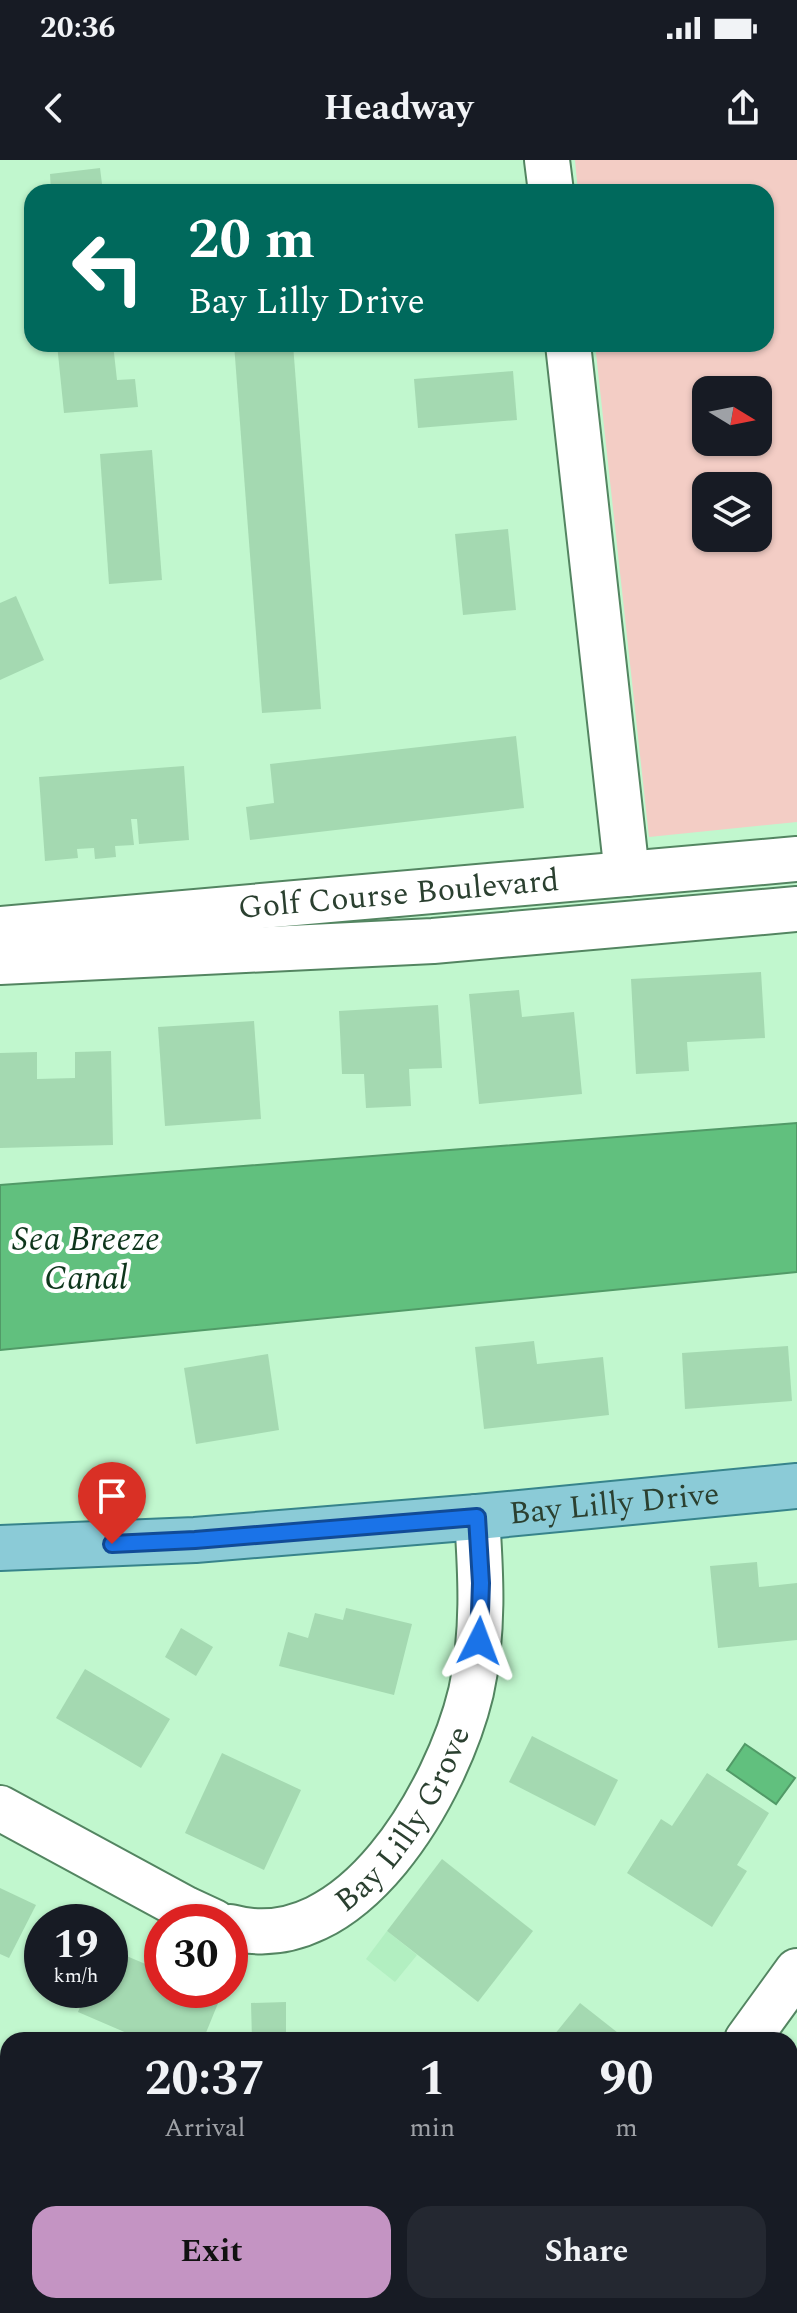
<!DOCTYPE html>
<html lang="en">
<head>
<meta charset="utf-8">
<style>
  body { margin:0; font-family:Spectral,serif; background:#242831; color:#f1f3f6; height:100vh; display:flex; flex-direction:column; font-size:30px; white-space:nowrap }
  * { box-sizing:border-box; margin:0 }
  p { font-size:26px; color:#9ea1a6 }
  .icon { flex:none; width:44px; height:44px; fill:none; stroke:currentColor; stroke-width:2; stroke-linecap:round; stroke-linejoin:round }
  .map { position:relative; flex:1; overflow:hidden }
  .details { position:absolute; left:0px; top:1872px; width:798px; height:282px; display:flex; flex-direction:column; background:#171b24; border-radius:24px 24px 0 0; box-shadow:0 2px 6px #0004 }
  .details>* { flex:none }
  .top-card { position:absolute; left:24px; top:24px; width:750px; height:168px; border-radius:24px; box-shadow:0 2px 6px #0004; background:#00695c; color:#fff; overflow:hidden }
  .needle { width:52px; rotate:100deg }
  .controls { position:absolute; left:692px; top:216px; display:grid; gap:16px }
  .controls a { display:grid; place-items:center; width:80px; height:80px; border-radius:16px; background:#171b24; box-shadow:0 2px 6px #0004; font-size:40px }
  .speed { position:absolute; left:24px; top:1744px; display:flex; gap:16px; font-size:40px; font-weight:700; text-align:center }
  .speed>* { display:grid; place-content:center; width:104px; height:104px; border-radius:50%; background:#171b24; box-shadow:0 2px 6px #0004; line-height:1 }
  .speed small { font-size:20px; font-weight:400 }
  .speed .limit { border:12px solid #d22; background:#fff; color:#111 }
  .pin { position:absolute; display:grid; place-items:center; width:68px; height:68px; color:#fff; margin:-82px -34px; border-radius:50% 50% 50% 0; rotate:-45deg; box-shadow:0 0 8px #0007 }
  .pin .icon { rotate:45deg }
  .me { position:absolute; width:88px; margin:-44px; rotate:3deg; stroke-linejoin:round; filter:drop-shadow(0 0 6px #0008) }
  .turn { display:flex; align-items:center; gap:28px; height:168px; padding:0 32px; font-size:36px }
  .turn .icon { width:104px; height:104px; stroke-width:2.5 }
  .turn b { display:block; font-size:56px; line-height:68px }
  .eta { display:flex; justify-content:space-evenly; align-items:center; height:136px; text-align:center }
  .eta b { font-size:48px; font-weight:700; line-height:56px }
  .action { display:flex; gap:16px; margin-top:auto; padding:16px 32px }
  .action a { flex:1; height:92px; border-radius:24px; background:#c494c3; color:#111; font-size:32px; font-weight:700; line-height:92px; text-align:center }
  .action a+a { background:#242831; color:#f1f3f6 }
  .status { display:flex; justify-content:space-between; align-items:center; height:56px; padding:0 40px; background:#171b24; direction:ltr }
  .status svg { height:22px; fill:currentColor }
  header { display:flex; justify-content:space-between; align-items:center; height:104px; padding:0 32px; background:#171b24; font-size:36px; font-weight:700 }
  .map>svg:first-child { display:block }
</style>
</head>
<body>
<div class="status"><b>20:36</b><svg viewBox="0 0 49 12"><path d="M0 12V9h3v3zM5 12V6h3v6zM10 12V3h3v9zM15 12V0h3v12zM26 1h20v11H26zM47 4h2v5h-2z"/></svg></div>
<header><svg class="icon" aria-label="back" viewBox="0 0 24 24"><path d="M15 5l-7 7 7 7"/></svg>Headway<svg class="icon" aria-label="share" viewBox="0 0 24 24"><path d="M12 15V3M7 8l5-5 5 5M5 13v7h14v-7"/></svg></header>
<div class="map">
<svg width="797" height="2153" viewBox="0 0 797 2153">
  <rect width="100%" height="100%" fill="#c1f7ce"/>
  <polygon fill="#b2efc1" points="387,1771 417,1795 395,1822 366,1799"/>
  <path fill="#f3cdc5" fill-rule="evenodd" d="M575,0H797V662L649,677L595,184H766V32H578ZM706,230H758V282H706ZM706,326H758V378H706Z"/>
  <g fill="#61c07e" stroke="#519a67" stroke-width="2">
    <polygon points="797,963 797,1112 0,1190 0,1025"/>
    <polygon points="745,1584 795,1618 776,1644 727,1610"/>
  </g>
  <g fill="#a4d9b1">
    <polygon points="100,8 103,32 51,32 50,14"/>
    <polygon points="57,184 113,184 117,220 135,219 138,247 64,253"/>
    <polygon points="234,184 293,184 321,549 262,553"/>
    <polygon points="513,211 517,260 418,268 414,219"/>
    <polygon points="152,290 162,420 109,424 100,294"/>
    <polygon points="508,369 516,450 463,455 455,374"/>
    <polygon points="16,436 44,500 0,520 0,443"/>
    <polygon points="516,576 524,648 250,680 246,647 274,643 270,604"/>
    <polygon points="184,606 189,680 139,684 137,659 131,659 134,685 115,686 116,697 95,699 94,688 77,689 78,698 45,701 39,617"/>
    <polygon points="761,812 765,878 687,882 689,911 636,914 631,819"/>
    <polygon points="519,830 522,857 574,852 582,934 479,944 469,834"/>
    <polygon points="438,845 442,908 409,909 411,946 366,948 364,914 342,914 339,851"/>
    <polygon points="254,861 261,959 165,966 158,867"/>
    <polygon points="111,891 113,985 0,988 0,893 37,892 37,919 75,918 75,892"/>
    <polygon points="534,1181 537,1204 603,1197 609,1255 484,1269 475,1187"/>
    <polygon points="788,1186 792,1241 685,1249 682,1193"/>
    <polygon points="268,1194 279,1270 196,1284 184,1208"/>
    <polygon points="757,1402 759,1427 797,1423 797,1480 718,1488 710,1406"/>
    <polygon points="346,1448 412,1464 394,1535 279,1506 288,1472 308,1478 315,1453 343,1460"/>
    <polygon points="181,1468 213,1487 196,1516 165,1497"/>
    <polygon points="85,1509 170,1559 141,1608 56,1558"/>
    <polygon points="532,1576 618,1620 595,1666 509,1622"/>
    <polygon points="222,1593 301,1630 264,1710 185,1673"/>
    <polygon points="707,1613 769,1653 737,1705 747,1711 712,1767 627,1713 661,1659 672,1666"/>
    <polygon points="442,1699 533,1771 478,1842 387,1771"/>
    <polygon points="0,1728 36,1745 9,1798 0,1794"/>
    <polygon points="110,1789 162,1811 162,1830 207,1830 221,1836 203,1880 143,1880 78,1852 87,1830 110,1830"/>
    <polygon points="286,1842 286,1876 338,1875 339,1880 252,1880 251,1843"/>
    <polygon points="580,1843 627,1880 550,1880"/>
    <polygon points="790,1932 797,1936 797,2065 790,2075"/>
    <polygon points="8,1956 8,2014 0,2009 0,1970"/>
    <polygon points="326,2146 410,2146 422,2153 322,2153"/>
    <polygon points="648,2146 717,2146 726,2153 642,2153"/>
  </g>
  <g fill="none" stroke-linecap="round" stroke-linejoin="round">
    <defs>
      <g id="minor">
        <polyline points="547,0 551,32"/>
        <polyline points="568,184 627,714"/>
        <path id="s1" d="M0,769L797,699"/>
        <polyline points="0,802 433,781 797,749"/>
        <polyline points="0,1648 186,1749 214,1762"/>
        <path id="s2" d="M230,1767C353,1801 448,1629 471,1532C484,1473 481,1416 477,1357"/>
        <polyline points="747,1880 797,1811"/>
        <polyline points="0,2100 8,2104"/>
        <polyline points="88,2146 102,2153"/>
        <polyline points="548,2153 553,2146"/>
      </g>
      <g id="major">
        <path id="s3" d="M0,1388L195,1380L477,1357L797,1326"/>
      </g>
    </defs>
    <use href="#minor" stroke="#538561" stroke-width="48"/>
    <use href="#major" stroke="#37848b" stroke-width="48"/>
    <use href="#minor" stroke="#fff" stroke-width="44"/>
    <use href="#major" stroke="#8bcbd7" stroke-width="44"/>
  </g>
  <g fill="none" stroke-linecap="round" stroke-linejoin="round">
    <defs>
      <polyline id="route" points="112,1384 195,1380 477,1357 481,1423 479,1481"/>
    </defs>
    <use href="#route" stroke="#114b97" stroke-width="20"/>
    <use href="#route" stroke="#1a73e8" stroke-width="14"/>
  </g>
  <g text-anchor="middle" dominant-baseline="central" stroke-width="8" stroke-linejoin="round" paint-order="stroke">
    <g font-size="32" fill="#2b4030" stroke="#fff">
      <text stroke="none"><textPath href="#s1" startOffset="400">Golf Course Boulevard</textPath></text>
      <text stroke="none"><textPath href="#s3" startOffset="616">Bay Lilly Drive</textPath></text>
      <text stroke="none"><textPath href="#s2" startOffset="224">Bay Lilly Grove</textPath></text>
    </g>
    <g font-size="34" font-style="italic" fill="#0e361c" stroke="#fff">
      <text x="86" y="1080">Sea Breeze<tspan x="86" dy="39">Canal</tspan></text>
    </g>
  </g>
</svg>
<div class="controls">
<a><svg class="needle" viewBox="-14 -14 28 28"><path d="M0-13l5 13h-10z" fill="#e53935"/><path d="M0 13l5-13h-10z" fill="#9ea1a6"/></svg></a>
<a><svg class="icon" aria-label="layers" viewBox="0 0 24 24"><path d="M12 4l9 5-9 5-9-5zM3 14l9 5 9-5"/></svg></a>
</div>
<div class="speed"><div>19<small>km/h</small></div><div class="limit">30</div></div>
<div class="pin" style="left:112px;top:1384px;background:#d93025"><svg class="icon" aria-label="arrive" viewBox="0 0 24 24"><path d="M6 21V4h12l-3 4 3 4H6"/></svg></div>
<svg class="me" style="left:479px;top:1481px" viewBox="-20 -20 40 40"><path d="M0-17L14 15 0 8-14 15z" fill="#1a73e8" stroke="#fff" stroke-width="4"/></svg>
<div class="top-card">
<div class="turn"><svg class="icon" aria-label="left" viewBox="0 0 24 24"><path d="M17 20v-9H6M10 6l-5 5 5 5"/></svg><div><b>20 m</b>Bay Lilly Drive</div></div>
</div>
<section class="details">
<div class="eta">
<div><b>20:37</b><p>Arrival</p></div>
<div><b>1</b><p>min</p></div>
<div><b>90</b><p>m</p></div>
</div>
<div class="action"><a>Exit</a><a>Share</a></div>
</section>
</div>
</body>
</html>
